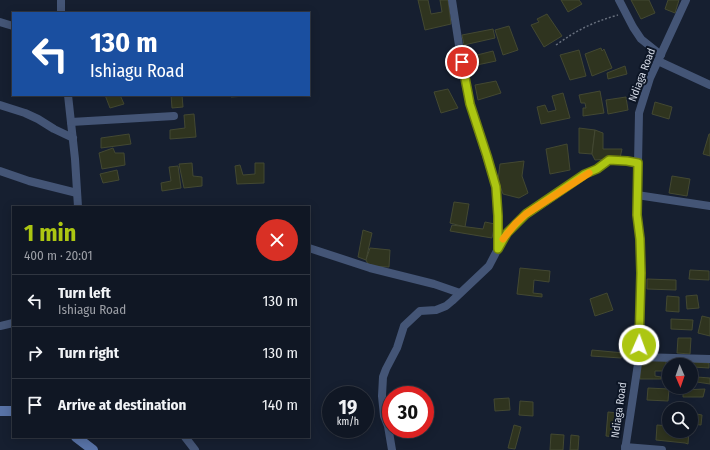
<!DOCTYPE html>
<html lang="en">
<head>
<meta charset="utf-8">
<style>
  body { margin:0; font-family:"Fira Sans Condensed",sans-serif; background:#1e2431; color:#f1f3f6; height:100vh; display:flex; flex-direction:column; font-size:15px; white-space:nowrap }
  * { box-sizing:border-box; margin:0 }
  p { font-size:13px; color:#9c9fa6 }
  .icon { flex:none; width:22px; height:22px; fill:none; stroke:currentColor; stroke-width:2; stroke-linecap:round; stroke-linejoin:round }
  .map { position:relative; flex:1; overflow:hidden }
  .drawer { position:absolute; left:12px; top:206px; width:298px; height:232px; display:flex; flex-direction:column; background:#101724; border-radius:0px; box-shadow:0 2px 10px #0003,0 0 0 1px #303641 }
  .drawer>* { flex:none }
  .hud { position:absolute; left:12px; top:12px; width:298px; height:84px; border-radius:0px; box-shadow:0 2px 10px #0003,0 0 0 1px #303641; background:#1a4fa0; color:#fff; overflow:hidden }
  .needle { width:26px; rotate:178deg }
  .tools { position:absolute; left:662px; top:358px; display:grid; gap:8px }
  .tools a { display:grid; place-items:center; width:36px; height:36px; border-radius:50%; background:#101724; box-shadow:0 2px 10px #0003,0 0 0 1px #303641; font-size:20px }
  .speed { position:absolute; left:322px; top:386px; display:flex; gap:8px; font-size:20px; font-weight:700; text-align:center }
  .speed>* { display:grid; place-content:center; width:52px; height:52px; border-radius:50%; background:#101724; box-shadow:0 2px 10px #0003,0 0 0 1px #303641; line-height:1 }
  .speed small { font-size:10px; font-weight:400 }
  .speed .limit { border:6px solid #d22; background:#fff; color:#111 }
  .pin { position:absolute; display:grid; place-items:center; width:34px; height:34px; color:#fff; margin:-17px; border:2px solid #fff; border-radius:50%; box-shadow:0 1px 4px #0007 }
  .me { position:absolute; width:44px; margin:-22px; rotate:2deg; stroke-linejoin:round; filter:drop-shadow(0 0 3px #0008) }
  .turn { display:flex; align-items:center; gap:14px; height:84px; padding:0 12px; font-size:18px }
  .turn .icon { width:52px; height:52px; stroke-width:2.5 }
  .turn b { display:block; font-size:28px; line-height:34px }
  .round { display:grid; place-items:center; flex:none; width:42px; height:42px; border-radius:21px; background:#1e2431 }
  .head { display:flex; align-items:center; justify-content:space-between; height:68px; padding:0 12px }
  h1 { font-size:24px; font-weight:700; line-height:30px; color:#acc612 }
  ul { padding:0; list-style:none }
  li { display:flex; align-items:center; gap:12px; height:52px; padding:0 12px; border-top:1px solid #303641 }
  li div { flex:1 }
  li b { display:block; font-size:15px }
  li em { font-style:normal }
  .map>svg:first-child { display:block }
</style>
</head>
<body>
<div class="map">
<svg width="710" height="450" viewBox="0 0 710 450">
  <rect width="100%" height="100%" fill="#161f30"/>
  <g fill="#2f341f" stroke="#434832">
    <polygon points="418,0 428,0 431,14 442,12 440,0 448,0 451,24 425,30"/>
    <polygon points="561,0 579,0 582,4 568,12"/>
    <polygon points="631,0 649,0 655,13 641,19"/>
    <polygon points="668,0 679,0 675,13 665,9"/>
    <polygon points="547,14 562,36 544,47 531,25 539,22 537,19"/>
    <polygon points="509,26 518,50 503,55 495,30"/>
    <polygon points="493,29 495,38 464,45 462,35"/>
    <polygon points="601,48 602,51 604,49 612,68 592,76 585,54"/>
    <polygon points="579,50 586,76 570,80 560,55"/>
    <polygon points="493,51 496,61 472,66 469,57"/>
    <polygon points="625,66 627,74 608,79 607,73"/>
    <polygon points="496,81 501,93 478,100 475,85"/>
    <polygon points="448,89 458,108 441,113 434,92"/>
    <polygon points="600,91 604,113 583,116 583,108 586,108 585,103 581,103 579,95"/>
    <polygon points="563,93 570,118 541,124 537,107 545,105 548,112 556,110 552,96"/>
    <polygon points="105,95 120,95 124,104 110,108"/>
    <polygon points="171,95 182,95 183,107 172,108"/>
    <polygon points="230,95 246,95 246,96 231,97"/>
    <polygon points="626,97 628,110 608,114 606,100"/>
    <polygon points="655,102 672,107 669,119 652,114"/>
    <polygon points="194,114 196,137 170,139 170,130 185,128 184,115"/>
    <polygon points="579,128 595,130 592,154 579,153"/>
    <polygon points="595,130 603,133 603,149 622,149 620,158 595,160 592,154"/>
    <polygon points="129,134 131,144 101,148 101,138"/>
    <polygon points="709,134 710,134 710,156 703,154"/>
    <polygon points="567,144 570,170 550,174 546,149"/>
    <polygon points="113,148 115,153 124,153 125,165 102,169 99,153"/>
    <polygon points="524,161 522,176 528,193 519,198 503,194 498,180 500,164"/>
    <polygon points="192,163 193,176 202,177 202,186 184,188 179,164"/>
    <polygon points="255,163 264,163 264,183 237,184 235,166 240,165 243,175 255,174"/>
    <polygon points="178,166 181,188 162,191 161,183 171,181 169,167"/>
    <polygon points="117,170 119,180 103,183 100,174"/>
    <polygon points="672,176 690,179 687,196 669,193"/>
    <polygon points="454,202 469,204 465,227 450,223"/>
    <polygon points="485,222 495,224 492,238 450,231 452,225 483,229"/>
    <polygon points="363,230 372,233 366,260 358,257"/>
    <polygon points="370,248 390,250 389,267 369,266 366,260"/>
    <polygon points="520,268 550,271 549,282 534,280 533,293 542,294 542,297 517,294"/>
    <polygon points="690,270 709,271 709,280 689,279"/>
    <polygon points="647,279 676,280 676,290 647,289"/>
    <polygon points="607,293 613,310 595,316 590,299"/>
    <polygon points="697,295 699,308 687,309 686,296"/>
    <polygon points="667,296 679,297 679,312 666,311"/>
    <polygon points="702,316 710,318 710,336 698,333"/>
    <polygon points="671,319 693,320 692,330 671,329"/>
    <polygon points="645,334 652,335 651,352 644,351"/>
    <polygon points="678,338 691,338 690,354 677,353"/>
    <polygon points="592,350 624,353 621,358 591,356"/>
    <polygon points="640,359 666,359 666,371 655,371 655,376 661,377 661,379 640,379"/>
    <polygon points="688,361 688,365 673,365 673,362"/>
    <polygon points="693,362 709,363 709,368 693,367"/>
    <polygon points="697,377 710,378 710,384 697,382"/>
    <polygon points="648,388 669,389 668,401 647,400"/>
    <polygon points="705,389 703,397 683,397 683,390"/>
    <polygon points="509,398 510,410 495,411 494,399"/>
    <polygon points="520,401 533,402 533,416 519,415"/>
    <polygon points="608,412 618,413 616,437 606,436"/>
    <polygon points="691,413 702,415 701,425 691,424"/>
    <polygon points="514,425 521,427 515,449 508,448"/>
    <polygon points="657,425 669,426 669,431 689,431 688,444 685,443 656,440"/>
    <polygon points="551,434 564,435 563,450 550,450"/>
    <polygon points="571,435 579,436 578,450 570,450"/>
  </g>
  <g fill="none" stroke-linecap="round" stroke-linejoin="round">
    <path stroke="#68707e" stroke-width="1.5" stroke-dasharray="2 2" stroke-linecap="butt" d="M556,45C577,30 593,22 618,15"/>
    <g stroke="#445576" stroke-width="8">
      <polyline points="61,0 61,13"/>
      <polyline points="452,0 460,52 470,104 496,187 498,216 498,246"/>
      <polyline points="619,0 633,27 641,39 661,55"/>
      <polyline points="0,22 13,26"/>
      <polyline points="658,61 710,85"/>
      <polyline points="68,95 75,159 78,207"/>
      <polyline points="0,105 25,113 38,119 54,129 73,138"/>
      <polyline points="71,122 174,116"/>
      <polyline points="0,171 29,181 77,193"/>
      <polyline points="637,195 710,206"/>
      <polyline points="309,248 370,268 434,284 460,293"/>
      <polyline points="0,326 13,323"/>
      <polyline points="639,357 710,359"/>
      <polyline points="185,437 195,450"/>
      <polyline points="625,447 662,450"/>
      <polyline points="392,450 388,426 384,416 382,396 383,377 386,369 397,348 404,326 420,311 436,310 446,306 452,301 489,266 503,239 516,223 526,215 585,175 597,169 609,160 627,161 638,163"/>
      <polyline points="625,450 639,357 641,273 640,239 637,215 639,113 650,78 686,0"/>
    </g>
    <g stroke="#5873a7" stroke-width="10">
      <polyline points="0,411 13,411"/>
      <polyline points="76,437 93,450"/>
    </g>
  </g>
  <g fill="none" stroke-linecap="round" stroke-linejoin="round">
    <defs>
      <polyline id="route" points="462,62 470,104 487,156 496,187 498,216 498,249 507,233 526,214 585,174 597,169 609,160 627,161 638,163 637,215 640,239 641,273 639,345"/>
    </defs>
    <use href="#route" stroke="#70810c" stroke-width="10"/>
    <use href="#route" stroke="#acc612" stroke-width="7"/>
    <polyline stroke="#f59e0b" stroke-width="7" points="503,239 516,223 526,214 589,173"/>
  </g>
  <g text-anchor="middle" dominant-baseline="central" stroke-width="4" stroke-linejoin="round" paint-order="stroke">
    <g font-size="11" fill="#d0d6e2" stroke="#0d1626">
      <text transform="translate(642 75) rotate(-69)">Ndiaga Road</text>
      <text transform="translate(619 410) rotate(-82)">Ndiaga Road</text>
    </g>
  </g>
</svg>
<div class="tools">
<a><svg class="needle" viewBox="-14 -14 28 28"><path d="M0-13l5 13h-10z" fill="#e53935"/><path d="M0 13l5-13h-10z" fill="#9c9fa6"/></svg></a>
<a><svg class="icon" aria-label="search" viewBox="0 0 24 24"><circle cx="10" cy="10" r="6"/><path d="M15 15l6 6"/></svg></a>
</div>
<div class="speed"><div>19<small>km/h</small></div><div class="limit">30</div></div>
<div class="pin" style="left:462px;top:62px;background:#d93025"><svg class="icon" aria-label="arrive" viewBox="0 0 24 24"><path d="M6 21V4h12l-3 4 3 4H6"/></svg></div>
<svg class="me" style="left:639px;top:345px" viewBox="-20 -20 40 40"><circle r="17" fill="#acc612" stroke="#fff" stroke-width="3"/><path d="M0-11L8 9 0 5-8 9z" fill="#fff"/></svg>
<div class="hud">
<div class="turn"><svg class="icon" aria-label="left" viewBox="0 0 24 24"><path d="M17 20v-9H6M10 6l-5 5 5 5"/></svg><div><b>130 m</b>Ishiagu Road</div></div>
</div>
<section class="drawer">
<div class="head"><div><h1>1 min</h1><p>400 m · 20:01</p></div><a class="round" style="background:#d93025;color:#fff"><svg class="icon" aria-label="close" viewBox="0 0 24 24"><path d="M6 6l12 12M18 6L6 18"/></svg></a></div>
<ul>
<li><svg class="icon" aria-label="left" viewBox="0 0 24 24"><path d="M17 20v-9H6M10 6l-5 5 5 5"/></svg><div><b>Turn left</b><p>Ishiagu Road</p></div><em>130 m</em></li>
<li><svg class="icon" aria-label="right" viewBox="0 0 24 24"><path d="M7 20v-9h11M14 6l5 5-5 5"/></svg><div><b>Turn right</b></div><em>130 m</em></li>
<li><svg class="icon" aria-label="arrive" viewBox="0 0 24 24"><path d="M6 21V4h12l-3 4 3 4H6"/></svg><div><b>Arrive at destination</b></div><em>140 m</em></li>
</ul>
</section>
</div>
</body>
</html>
